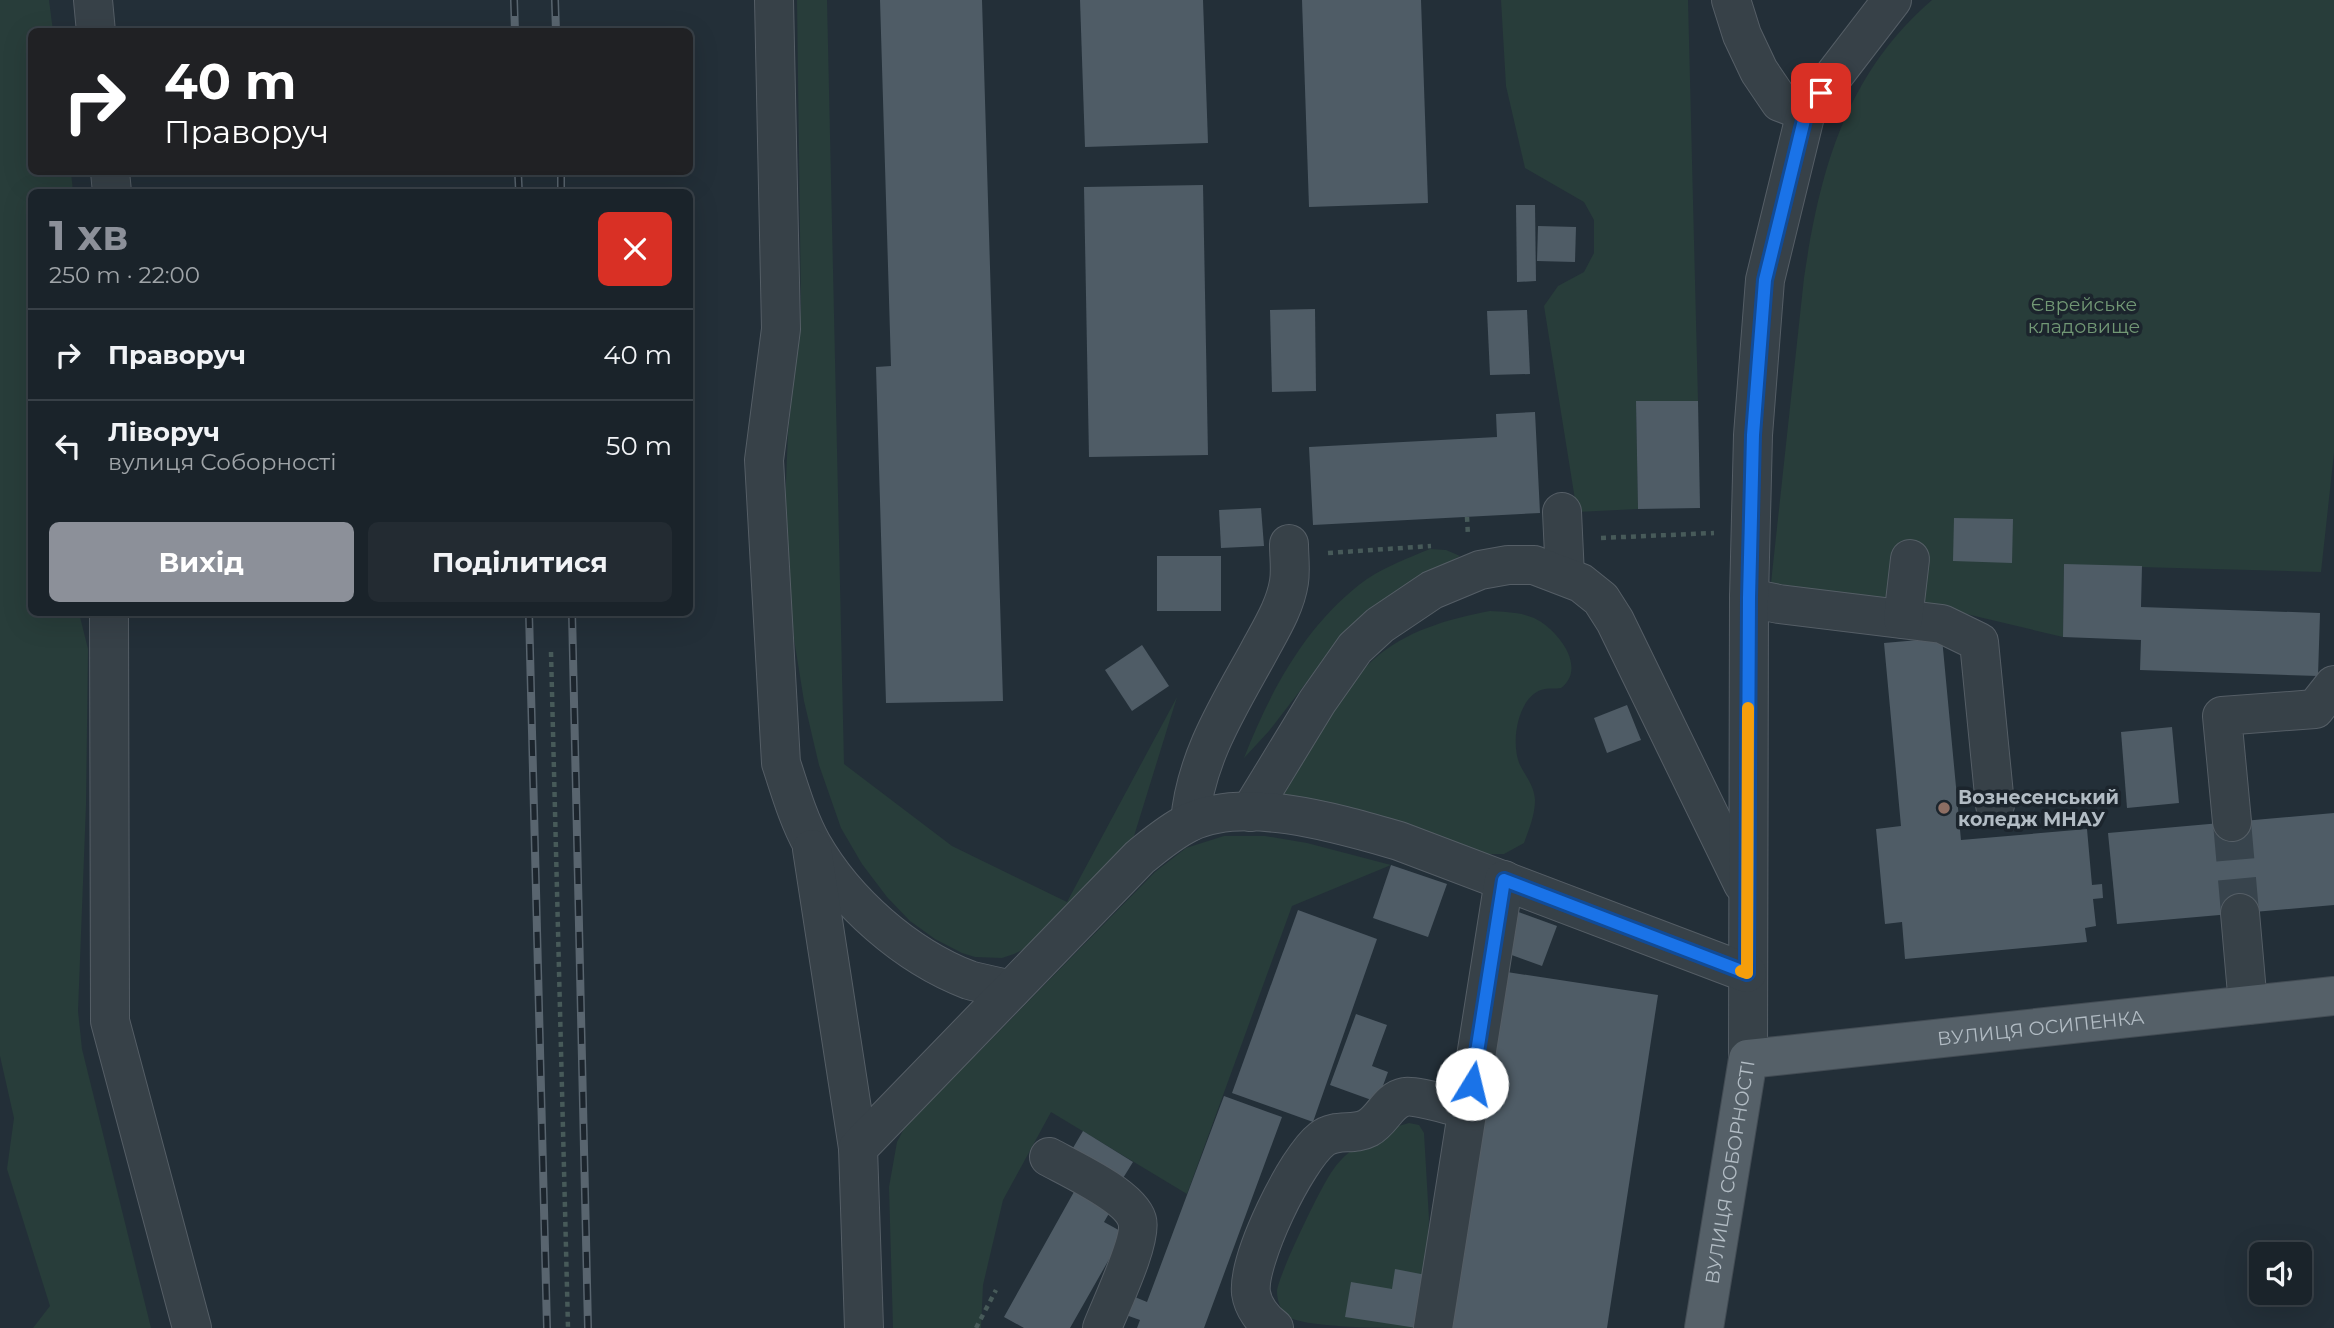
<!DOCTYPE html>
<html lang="uk">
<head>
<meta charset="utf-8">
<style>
  body { margin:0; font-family:Montserrat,sans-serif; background:#232b32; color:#f1f3f6; height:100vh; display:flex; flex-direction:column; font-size:26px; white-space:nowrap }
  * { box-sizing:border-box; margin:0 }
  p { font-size:23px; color:#9fa4a8 }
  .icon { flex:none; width:38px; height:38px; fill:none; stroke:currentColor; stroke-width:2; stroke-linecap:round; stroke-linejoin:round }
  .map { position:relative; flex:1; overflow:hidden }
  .side { position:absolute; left:28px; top:189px; width:665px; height:427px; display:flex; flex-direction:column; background:#1a232a; border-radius:10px; box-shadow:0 7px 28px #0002,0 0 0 2px #384047 }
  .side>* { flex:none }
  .guide { position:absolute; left:28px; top:28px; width:665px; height:147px; border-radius:10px; box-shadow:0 7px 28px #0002,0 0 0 2px #384047; background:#202124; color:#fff; overflow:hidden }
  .buttons { position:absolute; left:2249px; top:1242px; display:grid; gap:14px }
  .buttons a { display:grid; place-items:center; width:63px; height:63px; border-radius:10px; background:#1a232a; box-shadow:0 7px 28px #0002,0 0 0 2px #384047; font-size:35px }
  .pin { position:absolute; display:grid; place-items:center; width:60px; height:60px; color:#fff; margin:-30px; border-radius:14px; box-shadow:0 4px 10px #0006 }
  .me { position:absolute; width:77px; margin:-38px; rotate:9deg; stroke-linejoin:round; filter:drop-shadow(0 0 5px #0008) }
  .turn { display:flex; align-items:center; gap:24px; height:147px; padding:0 21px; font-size:32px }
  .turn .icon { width:91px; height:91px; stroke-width:2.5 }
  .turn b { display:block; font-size:49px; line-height:60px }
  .round { display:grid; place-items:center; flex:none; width:74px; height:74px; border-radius:10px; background:#232b32 }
  .summary { display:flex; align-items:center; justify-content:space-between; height:119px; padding:0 21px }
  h1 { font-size:42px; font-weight:700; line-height:52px; color:#8c9099 }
  .button { display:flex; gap:14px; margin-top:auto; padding:14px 21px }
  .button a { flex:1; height:80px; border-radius:10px; background:#8c9099; color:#fff; font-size:28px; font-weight:700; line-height:80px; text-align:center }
  .button a+a { background:#232b32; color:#f1f3f6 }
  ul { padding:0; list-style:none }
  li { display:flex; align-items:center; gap:21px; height:91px; padding:0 21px; border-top:2px solid #384047 }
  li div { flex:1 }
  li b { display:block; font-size:26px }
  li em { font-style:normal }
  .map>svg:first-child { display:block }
</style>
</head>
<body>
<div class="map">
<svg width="2334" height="1328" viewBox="0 0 2334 1328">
  <rect width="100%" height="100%" fill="#232f38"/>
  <g fill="#283d3a">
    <polygon points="0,0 49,0 53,31 32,32 32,172 71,172 73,192 32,192 32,612 79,613 88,649 86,805 78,1011 82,1049 151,1328 33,1328 50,1306 7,1169 14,1118 0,1056"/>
    <polygon points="797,0 827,0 844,764 952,846 1067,902 1177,697 1130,849 1043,940 1014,954 1002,958 975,957 962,953 935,939 910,921 887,897 862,864 841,828 819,765 804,701 794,639 788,576 785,505 788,433 801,308"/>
    <polygon points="1501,0 1688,0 1698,401 1636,402 1638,509 1577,512 1544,306 1558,286 1584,272 1594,253 1594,220 1584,202 1525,168 1506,86"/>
    <path d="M1932,0H2334V453L2321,572L2064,565L2063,637L1924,604L1771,583L1804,278C1820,170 1846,74 1932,0Z"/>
    <path d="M1430,549L1446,550L1460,556L1417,581L1326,657L1269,731L1244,758C1270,691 1307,622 1367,579C1387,566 1408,558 1430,549Z"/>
    <path d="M1490,611C1505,612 1520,612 1534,618C1557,629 1588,667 1561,688C1556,689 1550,688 1545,689C1517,694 1510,744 1520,765C1526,777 1534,785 1535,800C1535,815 1529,829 1524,843L1504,854H1476L1273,805C1290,778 1308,751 1325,724C1339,701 1353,678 1373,660C1405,631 1448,619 1490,611Z"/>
    <polygon points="1224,836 1265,836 1307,843 1391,865 1292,906 1187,1194 1051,1112 1003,1200 983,1285 981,1328 893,1328 889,1187 897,1142 908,1121 923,1104 976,1055 1155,872 1186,848"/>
    <path d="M1409,1123L1419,1125L1424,1133L1429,1219L1426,1275L1417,1328C1386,1328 1314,1328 1290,1318C1281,1312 1277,1302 1277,1291C1278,1276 1322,1184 1333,1170C1349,1146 1382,1130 1409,1123Z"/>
  </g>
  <g fill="#4f5c66">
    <polygon points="880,0 982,0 1003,701 886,703 876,367 891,366"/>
    <polygon points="1080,0 1203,0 1208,143 1085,147"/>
    <polygon points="1302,0 1421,0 1428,203 1309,207"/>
    <polygon points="1203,185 1208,455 1089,457 1084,187"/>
    <polygon points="1516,205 1535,205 1536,281 1517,282"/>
    <polygon points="1538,226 1576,227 1575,262 1537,261"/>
    <polygon points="1315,309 1316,391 1272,392 1270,310"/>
    <polygon points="1527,310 1530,374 1490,375 1487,311"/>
    <polygon points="1636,401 1698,401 1700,508 1638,509"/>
    <polygon points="1535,412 1540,513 1313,525 1309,447 1497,437 1496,414"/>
    <polygon points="1261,508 1264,546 1221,548 1219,510"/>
    <polygon points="1954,518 2013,519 2012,563 1953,561"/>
    <rect x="1157" y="556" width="64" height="55"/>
    <polygon points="2064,564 2142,566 2141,607 2320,613 2318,676 2140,670 2141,640 2063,637"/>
    <polygon points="1942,638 1961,840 2087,829 2092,885 2102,884 2103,898 2093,899 2096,926 2085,928 2087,942 1905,959 1902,922 1885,924 1876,829 1901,826 1884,643"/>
    <polygon points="1142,645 1169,686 1132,711 1105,670"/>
    <polygon points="1627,705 1641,740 1607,753 1594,718"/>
    <polygon points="2172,727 2179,803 2127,808 2121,732"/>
    <polygon points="2334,813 2334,905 2117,924 2108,833"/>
    <polygon points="1391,865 1447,884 1428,937 1373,918"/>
    <polygon points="1298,910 1377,939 1313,1122 1232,1093"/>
    <polygon points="1513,910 1557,926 1542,966 1498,950"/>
    <polygon points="1507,972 1658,995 1607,1328 1452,1328"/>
    <polygon points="1356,1014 1387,1025 1372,1066 1388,1072 1377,1102 1330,1085"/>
    <polygon points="1224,1096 1282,1117 1204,1328 1137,1328 1140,1320 1123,1314 1130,1295 1147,1302"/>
    <polygon points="1083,1131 1133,1162 1120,1183 1070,1153"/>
    <polygon points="1075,1190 1111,1210 1104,1222 1124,1233 1070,1328 1024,1328 1004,1317"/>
    <polygon points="1395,1269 1426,1275 1417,1328 1345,1317 1351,1282 1392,1289"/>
  </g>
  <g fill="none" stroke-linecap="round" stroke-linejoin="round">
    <polyline stroke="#38444d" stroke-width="38" stroke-dasharray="38 19" stroke-linecap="butt" points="2232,822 2240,913"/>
    <defs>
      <g id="minor">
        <polyline points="93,0 96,32"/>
        <path d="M774,0L781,329L764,460L781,763C790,790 798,819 812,844C845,902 906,956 969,980C982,984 997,986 1011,990"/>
        <polyline points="1731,0 1742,35 1759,71 1780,102 1806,112"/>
        <polyline points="110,172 112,192"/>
        <polyline points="1562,512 1565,576"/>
        <polyline points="1749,598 1779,604 1942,624 1979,642 1995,805"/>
        <polyline points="109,612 110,1021 192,1328"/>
        <polyline points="1903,619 1910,559"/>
        <polyline points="1250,812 1317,702 1355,648 1380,625 1432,590 1480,570 1508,565 1534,565 1581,583 1601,599 1615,621 1743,884"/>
        <path d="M1190,822C1195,760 1227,709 1257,655C1269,632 1285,608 1289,582C1291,569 1289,557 1289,544"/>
        <polyline points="2232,822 2222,716 2315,709 2334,685"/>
        <polyline points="812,849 858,1148"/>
        <polyline points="2240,913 2248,1005"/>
        <polyline points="1748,1059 1749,598 1753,435 1765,280 1806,112 1892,0"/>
        <path d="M1049,1157C1071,1169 1130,1196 1137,1220C1143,1239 1110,1307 1102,1328"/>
        <path d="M864,1328L858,1148L1140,857C1155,845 1170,832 1188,823C1245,795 1340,824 1399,841L1747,973"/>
        <path d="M1274,1328C1263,1320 1253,1307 1251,1293C1247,1260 1296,1159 1322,1139C1336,1128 1353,1136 1368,1128C1383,1120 1388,1100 1405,1097C1415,1095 1455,1107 1468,1109"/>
        <polyline points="1433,1328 1504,880"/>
      </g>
      <g id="major">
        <path id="s1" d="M1704,1328L1748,1059L2334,996"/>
      </g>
    </defs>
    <use href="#minor" stroke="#555e66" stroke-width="40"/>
    <use href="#major" stroke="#434c54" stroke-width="40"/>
    <g stroke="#475a59" stroke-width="4.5" stroke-dasharray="5 5" stroke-linecap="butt">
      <polyline points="1467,517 1468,536"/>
      <polyline points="1601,538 1714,533"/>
      <polyline points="1328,553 1431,546"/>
      <polyline points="551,652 568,1328"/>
      <polyline points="976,1328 996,1290"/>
    </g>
    <use href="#minor" stroke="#374148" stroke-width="38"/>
    <use href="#major" stroke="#556068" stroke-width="38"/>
    <defs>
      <g id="rail">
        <polyline points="514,0 515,32"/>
        <polyline points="555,0 556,32"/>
        <polyline points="518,172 519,192"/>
        <polyline points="561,172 561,192"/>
        <polyline points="529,612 547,1328"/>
        <polyline points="572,612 588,1328"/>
      </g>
    </defs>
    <use href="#rail" stroke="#59656f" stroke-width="8"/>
    <use href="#rail" stroke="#1c252d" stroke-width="5" stroke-dasharray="16" stroke-linecap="butt"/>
  </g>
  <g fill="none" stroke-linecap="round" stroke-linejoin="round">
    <defs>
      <polyline id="route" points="1472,1084 1504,880 1747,973 1749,598 1753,435 1765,280 1806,112 1821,93"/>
    </defs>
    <use href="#route" stroke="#114b97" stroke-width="18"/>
    <use href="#route" stroke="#1a73e8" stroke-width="12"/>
    <polyline stroke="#f59e0b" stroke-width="12" points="1741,971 1747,973 1748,708"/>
  </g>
  <circle fill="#8d6e63" stroke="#1c252d" stroke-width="2.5" cx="1944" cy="808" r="7"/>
  <g text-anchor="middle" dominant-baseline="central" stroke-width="7" stroke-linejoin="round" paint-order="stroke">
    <g font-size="19" fill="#729875" stroke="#1c252d">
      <text x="2084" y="304">Єврейське<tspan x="2084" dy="22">кладовище</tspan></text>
    </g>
    <g font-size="19" font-weight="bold" fill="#b2bcc4" stroke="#1c252d" text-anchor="start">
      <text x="1958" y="797">Вознесенський<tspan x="1958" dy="22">коледж МНАУ</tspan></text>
    </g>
    <g font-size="19" fill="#b2bcc4" stroke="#1c252d">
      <text stroke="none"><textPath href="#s1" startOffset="567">ВУЛИЦЯ ОСИПЕНКА</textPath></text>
      <text stroke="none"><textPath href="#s1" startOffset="158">ВУЛИЦЯ СОБОРНОСТІ</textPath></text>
    </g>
  </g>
</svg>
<div class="buttons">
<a><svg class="icon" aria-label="sound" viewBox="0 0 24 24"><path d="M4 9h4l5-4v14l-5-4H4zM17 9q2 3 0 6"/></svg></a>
</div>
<div class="pin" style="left:1821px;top:93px;background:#d93025"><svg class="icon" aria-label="arrive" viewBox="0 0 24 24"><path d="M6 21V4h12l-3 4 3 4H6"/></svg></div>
<svg class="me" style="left:1472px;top:1084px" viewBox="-20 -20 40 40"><circle r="19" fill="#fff"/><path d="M0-13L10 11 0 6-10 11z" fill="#1a73e8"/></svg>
<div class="guide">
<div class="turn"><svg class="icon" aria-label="right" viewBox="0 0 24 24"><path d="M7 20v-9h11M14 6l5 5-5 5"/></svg><div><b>40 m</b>Праворуч</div></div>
</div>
<section class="side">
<div class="summary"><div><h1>1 хв</h1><p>250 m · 22:00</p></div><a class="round" style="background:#d93025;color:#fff"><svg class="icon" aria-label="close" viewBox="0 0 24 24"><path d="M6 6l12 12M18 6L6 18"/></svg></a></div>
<ul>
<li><svg class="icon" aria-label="right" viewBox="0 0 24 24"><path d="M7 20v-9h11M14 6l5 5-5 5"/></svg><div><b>Праворуч</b></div><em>40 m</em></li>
<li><svg class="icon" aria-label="left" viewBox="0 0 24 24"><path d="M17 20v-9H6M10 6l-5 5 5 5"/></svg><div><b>Ліворуч</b><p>вулиця Соборності</p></div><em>50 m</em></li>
</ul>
<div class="button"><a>Вихід</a><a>Поділитися</a></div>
</section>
</div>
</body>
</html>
